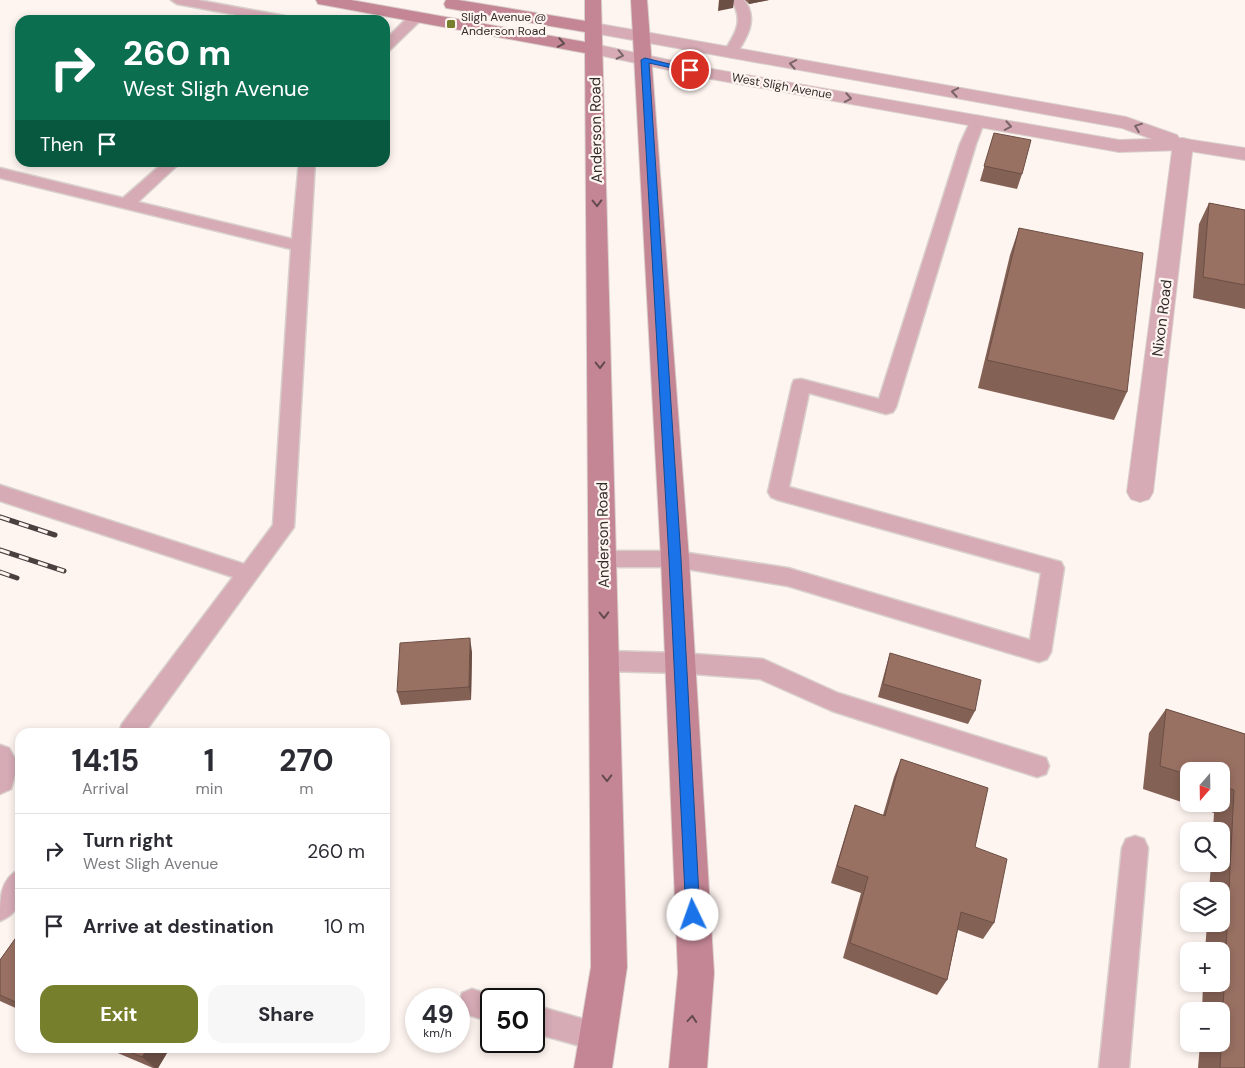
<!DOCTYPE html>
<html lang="en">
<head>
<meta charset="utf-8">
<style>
  body { margin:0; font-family:"DM Sans",sans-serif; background:#f7f7f7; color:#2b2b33; height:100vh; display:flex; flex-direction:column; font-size:19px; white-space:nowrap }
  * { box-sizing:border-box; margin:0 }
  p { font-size:16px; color:#7c7c81 }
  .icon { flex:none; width:28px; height:28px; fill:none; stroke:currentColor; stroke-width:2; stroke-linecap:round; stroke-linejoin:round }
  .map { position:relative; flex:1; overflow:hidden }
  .drawer { position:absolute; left:15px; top:728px; width:375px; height:325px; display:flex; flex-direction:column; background:#fff; border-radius:15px; box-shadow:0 2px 8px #0003 }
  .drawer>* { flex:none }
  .guide { position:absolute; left:15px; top:15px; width:375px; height:152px; border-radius:15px; box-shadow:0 2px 8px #0003; background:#0b6e4f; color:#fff; overflow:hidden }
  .needle { width:32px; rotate:200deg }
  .fabs { position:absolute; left:1180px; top:762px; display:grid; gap:10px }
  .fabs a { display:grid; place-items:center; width:50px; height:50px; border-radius:10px; background:#fff; box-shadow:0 2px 8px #0003; font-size:25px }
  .speed { position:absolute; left:405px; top:988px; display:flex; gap:10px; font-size:25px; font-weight:700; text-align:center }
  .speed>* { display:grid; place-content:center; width:65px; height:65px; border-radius:50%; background:#fff; box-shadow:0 2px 8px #0003; line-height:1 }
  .speed small { font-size:12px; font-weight:400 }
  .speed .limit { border:2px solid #111; border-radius:8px; background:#fff; color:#111 }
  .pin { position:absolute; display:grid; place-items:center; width:42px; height:42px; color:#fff; margin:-21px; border:2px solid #fff; border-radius:50%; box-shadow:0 1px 5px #0007 }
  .me { position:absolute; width:55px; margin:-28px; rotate:357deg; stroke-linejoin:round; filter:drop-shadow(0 0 4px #0008) }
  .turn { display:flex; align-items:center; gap:18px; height:105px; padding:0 25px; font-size:22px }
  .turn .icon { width:65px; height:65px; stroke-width:2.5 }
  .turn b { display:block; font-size:35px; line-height:42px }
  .then { display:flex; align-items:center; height:48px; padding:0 25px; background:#0003; gap:10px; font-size:19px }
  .eta { display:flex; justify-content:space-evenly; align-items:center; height:85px; text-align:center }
  .eta b { font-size:30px; font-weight:700; line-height:35px }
  .action { display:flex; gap:10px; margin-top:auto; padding:10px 25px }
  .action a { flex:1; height:58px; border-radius:15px; background:#767f2b; color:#fff; font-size:20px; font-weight:700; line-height:58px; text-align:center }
  .action a+a { background:#f7f7f7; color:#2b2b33 }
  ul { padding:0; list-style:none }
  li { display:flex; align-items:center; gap:15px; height:75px; padding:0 25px; border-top:1px solid #e1e1e2 }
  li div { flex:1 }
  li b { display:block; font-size:19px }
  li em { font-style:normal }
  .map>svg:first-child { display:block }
</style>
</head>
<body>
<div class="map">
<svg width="1245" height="1068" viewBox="0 0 1245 1068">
  <rect width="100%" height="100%" fill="#fef4f0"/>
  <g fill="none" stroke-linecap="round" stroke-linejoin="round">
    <defs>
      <g id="service">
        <polygon points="171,0 198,0 285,16 292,20 264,20 177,4"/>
        <path d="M731,0H744C759,19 747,38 735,56L730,57L723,53C735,34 745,21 731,0Z"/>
        <polygon points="417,12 424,16 422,19 390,50 385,51 385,40 412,13"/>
        <polygon points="978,116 983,117 985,120 976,144 896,407 893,412 886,414 809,393 789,487 1061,562 1064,568 1051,652 1047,659 1039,662 788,586 675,567 604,567 596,565 593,559 596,553 604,551 675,551 788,568 1030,640 1041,573 778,500 771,497 768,492 792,385 794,380 801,379 879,399 960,144 971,120 973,117"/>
        <polygon points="164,162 181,162 138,202 292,239 299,162 315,162 294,527 145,732 119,732 122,724 233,577 0,501 0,485 244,564 273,525 291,249 0,178 0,168 123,198"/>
        <polygon points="605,651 680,653 763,659 838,693 1046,758 1049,766 1046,774 1037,777 832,711 760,679 680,673 605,671 597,668 593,661 597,654"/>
        <polygon points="0,745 9,748 18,764 11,789 0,794"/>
        <polygon points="1135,836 1144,839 1148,848 1129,1068 1099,1068 1122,848 1126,839"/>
        <path d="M20,869C20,892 25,911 0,921C0,898 0,879 20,869Z"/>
        <polygon points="472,989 501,998 491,999 491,1022 462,1013 459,1006 462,993"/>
        <polygon points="534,1005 608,1026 613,1036 608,1046 598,1051 534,1033"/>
      </g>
      <polygon id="minor" points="1183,138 1190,140 1193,144 1153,492 1149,499 1140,502 1131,499 1127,492 1173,144 1176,140"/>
      <polygon id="tertiary" points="594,23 1126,117 1177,135 1179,138 1245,148 1245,160 1183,150 1119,152 706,78 594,54 588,53 585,49 588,45 594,44 706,68 1119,140 1152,139 1122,128 588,32 585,28 588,24"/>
      <g id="secondary">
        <polygon points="316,0 351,0 585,42 585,32 452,9 446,8 444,4 446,0 458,0 585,21 585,0 601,0 627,967 612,1068 574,1068 591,967 585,53 324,5 318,4"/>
        <polygon points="631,0 647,0 689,559 714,973 707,1068 669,1068 678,973 661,559"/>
      </g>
    </defs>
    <use href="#service" stroke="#d9d0cc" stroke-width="3"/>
    <use href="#minor" stroke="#d9d0cc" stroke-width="2"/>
    <use href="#tertiary" stroke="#d9d0cc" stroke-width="2"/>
    <use href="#secondary" stroke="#d9d0cc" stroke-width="2"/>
    <use href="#service" fill="#d6abb5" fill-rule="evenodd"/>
    <use href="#minor" fill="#d6abb5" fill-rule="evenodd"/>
    <use href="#tertiary" fill="#d6abb5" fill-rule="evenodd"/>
    <use href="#secondary" fill="#c48695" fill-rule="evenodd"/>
    <defs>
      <g id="rail">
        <polyline points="0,517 55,535"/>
        <polyline points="0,550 64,571"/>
        <polyline points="0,572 17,578"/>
      </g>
    </defs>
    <use href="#rail" stroke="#48413f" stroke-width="5"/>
    <use href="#rail" stroke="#fef4f0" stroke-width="3" stroke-dasharray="10" stroke-linecap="butt"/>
  </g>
  <g fill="#846155" fill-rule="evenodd">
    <polygon points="745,0 769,0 749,4"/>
    <polygon points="994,133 1022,174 1017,189 980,181"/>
    <polygon points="1209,203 1245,210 1245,309 1193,298 1199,224"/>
    <polygon points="1019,228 1127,392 1114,420 978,388 1010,255"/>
    <polygon points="472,652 471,700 401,705 397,692"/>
    <polygon points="890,653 975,711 968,724 878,697 886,667"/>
    <path d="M1166,709L1245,734V1068H1198L1200,1044H1221V1011H1202L1203,984H1221V951H1205L1207,924H1221V891H1209L1211,864H1221V831H1213L1214,813L1143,789L1149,733ZM1189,771H1221V804H1189Z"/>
    <polygon points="901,759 975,847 994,923 983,939 958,930 947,980 937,995 843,958 861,893 831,883 849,823 855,805 883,815 894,777"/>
    <polygon points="20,932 20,1010 0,1001 0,960"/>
    <polygon points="106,1048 170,1048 158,1068 153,1068"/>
  </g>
  <g fill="#6b4f45">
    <polygon points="719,0 734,0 733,8 718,11"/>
    <polygon points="749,0 769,0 749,4"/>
    <polygon points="470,638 472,652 471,700 469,687"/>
    <polygon points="148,1048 170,1048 158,1068 155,1068 142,1057"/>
  </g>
  <g fill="#997163" stroke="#6b4f45">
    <polygon points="994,133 1031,140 1022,174 984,166"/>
    <polygon points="1209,203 1245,210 1245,285 1203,277"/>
    <polygon points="1019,228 1143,253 1127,392 987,360"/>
    <polygon points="470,638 469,687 397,692 400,643"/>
    <polygon points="890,653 981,680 975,711 883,684"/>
    <polygon points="1166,709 1245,734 1245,1068 1220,1068 1234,790 1221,786 1221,771 1189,771 1189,775 1160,766"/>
    <polygon points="901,759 988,788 975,847 1007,859 994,923 961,912 947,980 850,943 868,877 837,866 855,805 885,816"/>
    <polygon points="20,932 20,1004 0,995 0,960"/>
    <polygon points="120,1048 148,1048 142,1057"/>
  </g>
  <defs><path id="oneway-chevron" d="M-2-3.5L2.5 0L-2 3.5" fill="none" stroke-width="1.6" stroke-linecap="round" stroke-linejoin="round" transform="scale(1.25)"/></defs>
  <g stroke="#644b4f">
    <use href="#oneway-chevron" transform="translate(561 43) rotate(11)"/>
    <use href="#oneway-chevron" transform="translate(597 203) rotate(89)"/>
    <use href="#oneway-chevron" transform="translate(600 365) rotate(89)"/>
    <use href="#oneway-chevron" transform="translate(604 615) rotate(89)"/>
    <use href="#oneway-chevron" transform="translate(607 778) rotate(89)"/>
    <use href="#oneway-chevron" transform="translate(692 1019) rotate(-85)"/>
  </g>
  <g stroke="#7b6568">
    <use href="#oneway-chevron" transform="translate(620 55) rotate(12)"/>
    <use href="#oneway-chevron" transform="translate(793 64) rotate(-170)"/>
    <use href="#oneway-chevron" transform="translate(955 92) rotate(-170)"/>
    <use href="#oneway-chevron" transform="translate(848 98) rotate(10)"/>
    <use href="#oneway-chevron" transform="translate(1008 126) rotate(10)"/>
    <use href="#oneway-chevron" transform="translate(1138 127) rotate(-159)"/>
  </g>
  <polygon fill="#1a73e8" stroke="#114b97" points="645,58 694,70 690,72 649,63 681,559 700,915 698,920 693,922 688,920 686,915 669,559 641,60"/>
  <rect fill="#767f2b" stroke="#fef4f0" stroke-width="2" x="446" y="19" width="10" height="10" rx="2.5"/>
  <g text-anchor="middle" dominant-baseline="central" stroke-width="4.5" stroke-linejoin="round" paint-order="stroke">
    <g font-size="12" fill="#312b29" stroke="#fef4f0" text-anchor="start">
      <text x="461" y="17">Sligh Avenue @<tspan x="461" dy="14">Anderson Road</tspan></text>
    </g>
    <g font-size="12" fill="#312b29" stroke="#fef4f0">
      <text transform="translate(782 86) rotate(10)">West Sligh Avenue</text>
    </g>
    <g font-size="15" fill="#312b29" stroke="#fef4f0">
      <text transform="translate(596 130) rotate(-91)">Anderson Road</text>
      <text transform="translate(1162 318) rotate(-83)">Nixon Road</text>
      <text transform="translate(603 535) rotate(-91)">Anderson Road</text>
    </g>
  </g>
</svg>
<div class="fabs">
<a><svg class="needle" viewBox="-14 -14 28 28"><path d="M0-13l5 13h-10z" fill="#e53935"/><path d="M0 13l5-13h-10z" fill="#7c7c81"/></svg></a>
<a><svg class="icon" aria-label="search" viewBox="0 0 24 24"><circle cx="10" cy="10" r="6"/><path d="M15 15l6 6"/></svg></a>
<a><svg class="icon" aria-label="layers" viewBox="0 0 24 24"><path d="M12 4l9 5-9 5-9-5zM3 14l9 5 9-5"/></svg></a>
<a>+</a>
<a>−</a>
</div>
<div class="speed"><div>49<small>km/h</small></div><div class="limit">50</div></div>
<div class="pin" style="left:690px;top:70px;background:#d93025"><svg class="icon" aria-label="arrive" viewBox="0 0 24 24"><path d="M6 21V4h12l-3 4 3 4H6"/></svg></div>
<svg class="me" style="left:693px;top:915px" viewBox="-20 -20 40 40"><circle r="19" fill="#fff"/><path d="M0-13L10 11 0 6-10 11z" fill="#1a73e8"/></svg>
<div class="guide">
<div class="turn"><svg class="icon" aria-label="right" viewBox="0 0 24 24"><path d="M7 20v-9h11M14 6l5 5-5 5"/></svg><div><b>260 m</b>West Sligh Avenue</div></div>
<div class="then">Then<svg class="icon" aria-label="arrive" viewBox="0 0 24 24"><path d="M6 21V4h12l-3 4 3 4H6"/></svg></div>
</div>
<section class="drawer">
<div class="eta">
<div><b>14:15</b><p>Arrival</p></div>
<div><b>1</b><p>min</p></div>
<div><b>270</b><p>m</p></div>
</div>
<ul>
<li><svg class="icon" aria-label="right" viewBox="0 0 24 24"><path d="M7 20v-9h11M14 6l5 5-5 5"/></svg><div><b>Turn right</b><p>West Sligh Avenue</p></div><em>260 m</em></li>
<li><svg class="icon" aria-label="arrive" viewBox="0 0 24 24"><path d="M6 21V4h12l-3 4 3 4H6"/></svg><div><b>Arrive at destination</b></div><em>10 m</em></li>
</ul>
<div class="action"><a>Exit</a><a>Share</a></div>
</section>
</div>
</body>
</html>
